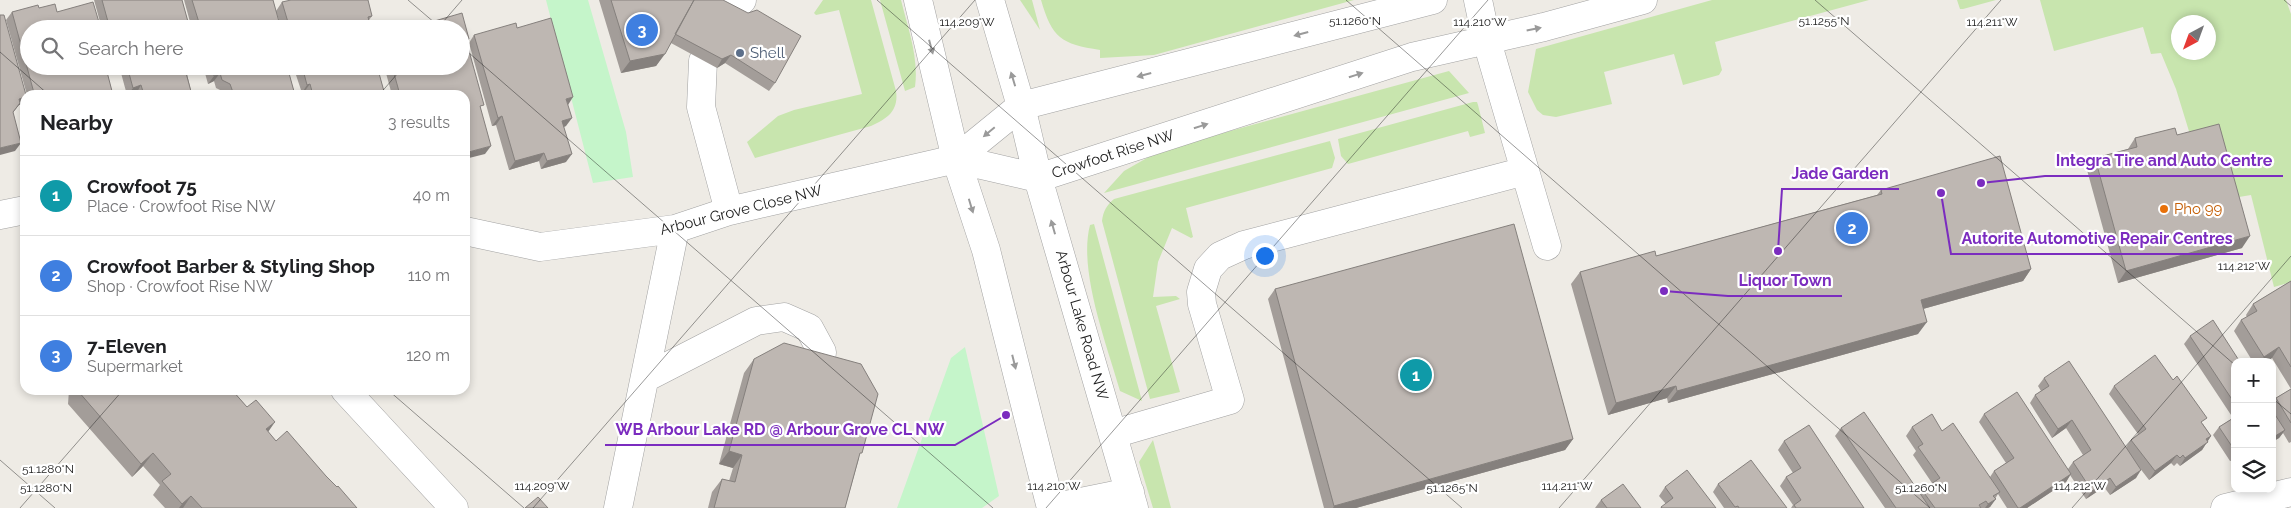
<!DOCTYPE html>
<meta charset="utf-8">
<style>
body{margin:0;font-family:Raleway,sans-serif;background:#f6f6f6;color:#202124}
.controls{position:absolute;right:15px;bottom:15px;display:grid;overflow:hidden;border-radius:10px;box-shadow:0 2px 8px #0003}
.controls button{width:45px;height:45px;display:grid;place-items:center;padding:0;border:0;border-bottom:1px solid #e0e0e0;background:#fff;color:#202124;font:25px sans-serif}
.compass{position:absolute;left:2171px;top:15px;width:45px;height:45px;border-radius:50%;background:#fff;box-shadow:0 2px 8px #0003;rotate:221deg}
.you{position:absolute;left:1264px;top:255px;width:18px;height:18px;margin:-12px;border:4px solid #fff;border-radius:50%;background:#1a73e8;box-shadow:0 0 0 8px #1a73e833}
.badge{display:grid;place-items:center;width:32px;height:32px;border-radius:50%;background:#bd130f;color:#fff;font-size:16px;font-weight:700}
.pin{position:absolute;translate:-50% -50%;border:2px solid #fff;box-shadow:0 1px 5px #0006}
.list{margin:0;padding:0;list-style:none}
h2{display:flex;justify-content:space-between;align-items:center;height:65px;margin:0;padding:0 20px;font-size:21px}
h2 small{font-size:16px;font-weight:400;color:#757577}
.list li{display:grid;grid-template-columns:32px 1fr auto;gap:15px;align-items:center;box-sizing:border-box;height:80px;padding:0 20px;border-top:1px solid #e0e0e0}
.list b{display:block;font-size:19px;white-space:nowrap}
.list p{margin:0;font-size:16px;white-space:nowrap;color:#757577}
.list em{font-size:16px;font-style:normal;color:#757577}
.icon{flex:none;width:28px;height:28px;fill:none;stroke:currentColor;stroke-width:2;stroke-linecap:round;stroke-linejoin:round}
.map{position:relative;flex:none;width:2291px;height:508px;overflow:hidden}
.search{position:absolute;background:#fff;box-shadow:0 2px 8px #0003;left:20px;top:20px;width:450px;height:55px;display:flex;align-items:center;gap:12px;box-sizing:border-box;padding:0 18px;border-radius:28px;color:#757577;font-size:19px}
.panel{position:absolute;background:#fff;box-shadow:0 2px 8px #0003;left:20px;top:90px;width:450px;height:305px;border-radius:15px}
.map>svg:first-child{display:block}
</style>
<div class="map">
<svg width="2291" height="508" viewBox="0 0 2291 508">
<rect width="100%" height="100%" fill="#eeebe5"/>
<!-- grass -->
<path fill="#c8e5ae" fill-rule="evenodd" d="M823,0H871L896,91C899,111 887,119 871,126L755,158L747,142L778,116L794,110L862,94L839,10L816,15L814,13Z
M880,0H901C908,29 919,57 915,87L905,91Z
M1020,0H1032L1040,30Z
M1041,0H1354L1154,55L1100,58V50C1061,44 1052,38 1041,0Z
M1712,0H1869L1715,42L1722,70L1719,75L1683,85L1674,54L1604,72L1612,104L1556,117L1543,115L1537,110L1528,92L1536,49Z
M1957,0H1996L1963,9H1960Z
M2040,0H2286L2291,14V282L2274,287L2251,195L2233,198L2192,141L2176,89L2161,53L2151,54L2143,27L2054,51ZM2178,22H2208V52H2178Z
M1449,71L1469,93L1104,193L1124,171L1161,150Z
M1473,102H1477L1478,105L1485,133L1470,137L1468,131L1348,164L1341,156L1338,139Z
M1330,141L1335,158L1332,168L1186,208L1193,237L1191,238L1172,228L1158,262L1153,297L1176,296L1180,299L1156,306L1180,392L1150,399L1102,221C1103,211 1107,205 1114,199Z
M1094,224L1142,401L1120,391C1107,345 1078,271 1090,225Z
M1153,440L1171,508H1153L1139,462Z"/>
<!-- park -->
<path fill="#c5f5ca" d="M546,0H588L626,132L633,177L593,183Z
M965,347L999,496L982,508H897L951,358Z"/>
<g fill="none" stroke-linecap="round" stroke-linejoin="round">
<defs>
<path id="minor" d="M918,0L956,159L986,250L1051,508
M990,0L1021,106L1038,178L1134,508
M728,14L742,0
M703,61L701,107L729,211
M956,159L1021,106L1433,0
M1525,171L1547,246
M0,215L25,210
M465,231L540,247L675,229L729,211L956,159L1038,178L1412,57L1544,27L1643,0
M645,378L756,321L784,317L809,328L822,352L820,369
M345,390L454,508
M1113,434L1230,400L1202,304L1201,292L1208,269L1220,256L1244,245L1525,171L1486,38L1478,0
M618,508L675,229
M1051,508L1130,492
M2225,508L2291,492"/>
</defs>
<!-- minor casing -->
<use href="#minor" stroke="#a2a2a2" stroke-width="29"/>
<!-- minor -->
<use href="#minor" stroke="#fff" stroke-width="28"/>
</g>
<!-- wall -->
<path fill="#a39d99" d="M94,0H182L190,29H102Z
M184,0H273L281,29H192Z
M599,0H723L775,83L769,91L725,63L717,68L671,43L656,66L621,73Z
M282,2L372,16L369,20L371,29H282L276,11Z
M39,8L57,12L112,67L107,73L113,95H27L6,20L12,12Z
M517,28L568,105L566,126L564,127L566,162L541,169L539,161L509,170L496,125L492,126L469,43L474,35Z
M467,42L481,110L485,154L465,95H392L384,66H461Z
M112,66H192L187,74L192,95H136V94L131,95H127L121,73L115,75Z
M203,66H287L295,95H225L224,92L216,88L214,81L208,84Z
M293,66H380L378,70L385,95H305L304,92L302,93Z
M2177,135L2242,248L2118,283L2087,170L2095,158L2128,149L2135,138Z
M1881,190L2031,269L2023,281L1923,309L1918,334L1668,403L1667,398L1608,415L1571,284L1580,272L1656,256L1877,195Z
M2291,281V442L2289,443L2283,433L2279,438L2272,442V403L2276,398L2291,389L2272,358L2265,362H2253L2234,331L2241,320L2247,317L2246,315L2253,304Z
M1275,289L1573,439L1565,450L1356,508H1324L1268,299Z
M2190,336L2235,362V458L2230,461L2213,435L2219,427L2233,418L2184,344Z
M754,359L859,458L845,508H708L712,492L722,479L729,481L733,468L719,464L744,373Z
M2044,378L2126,447L2131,440L2138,434L2109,394L2114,386L2203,424L2211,436L2202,450L2180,466L2177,463L2174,466L2171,463L2149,480L2139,467L2136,478L2110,495L2104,487L2086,499L2070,475L2066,482L2027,508H2007L1998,494L1990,507L1988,508H1885L1835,436L1841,428L1920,493L1922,490L1932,483L1913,455L1916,451L1906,436L1912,427L1942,431L1990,477L1994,471L2006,463L1979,422L1984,414L2068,469L2073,462L2083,455L2066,428L2052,438L2030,403L2035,395L2041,391L2038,386Z
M69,390H232L276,441L326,476L357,508H165L153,495L160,485L143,466L132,477L68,404Z
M1784,441L1864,508H1791L1793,505L1780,486L1786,477L1793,473L1778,450Z
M1718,484L1787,508H1724L1713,492Z
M1665,487L1716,508H1660L1666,504L1659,496Z
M1601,500L1641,508H1595Z"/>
<!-- shaded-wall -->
<path fill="#85807d" d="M665,54L656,66L621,73L630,61Z
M731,55L725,63L717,68L722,59Z
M126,66L121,73L115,75L121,67Z
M112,67L106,75V68Z
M220,73L214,81L208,84L214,76Z
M310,84L304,92L302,93L307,85Z
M141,85L136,94L128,95L133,88Z
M43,90L39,95H33L34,93Z
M25,97V99L21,105H19L7,120L19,99Z
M573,97L568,105L566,99Z
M502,116L496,125L492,126L498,118Z
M572,118L566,126L557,129L562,121Z
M21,143L15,151L0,155V148Z
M491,146L485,154L465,159V153Z
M544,153L539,161L509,170L515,161Z
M572,154L566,162L541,169L547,161Z
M2250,236L2242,248L2118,283L2126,271Z
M2031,269L2023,281L1912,312L1921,300Z
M1927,322L1918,334L1668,403L1677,391Z
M2279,347L2272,358L2265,362H2260L2264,357Z
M1676,386L1667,398L1608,415L1616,403Z
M2072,420L2066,428L2052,438L2058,429Z
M275,422L266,435V429Z
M2285,430L2279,438L2272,442V438Z
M2211,436L2202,450L2180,466L2185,458L2206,439Z
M1573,439L1565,450L1356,508H1333L1334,506Z
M729,451L742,455L733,468L719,464Z
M153,453L143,466L132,477L141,464Z
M2177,455L2171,463L2149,480L2155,471Z
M2235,455V458L2230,461Z
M2141,470L2136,478L2110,495L2116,487Z
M2071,474L2066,482L2027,508H2020Z
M2110,478L2104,487L2086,499L2092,491Z
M191,496L183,508H179L182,504Z
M1996,499L1990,507L1988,508H1985L1988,504Z"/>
<!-- building -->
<path fill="#beb7b2" stroke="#85807d" d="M102,0H182L190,29H110Z
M192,0H273L281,29H201Z
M291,0H368L372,16L368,17L371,29H290L282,2Z
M611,0H694L665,54L630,61Z
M694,0H723L748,13L757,10L801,36L775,83L731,55L722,59L675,34Z
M93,2L101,29H29V66H111L112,67L106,68L113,95H44L43,90L34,93L12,12L38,5L39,8L55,4L57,12Z
M462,13L469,39L466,40L484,105L480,106L491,146L465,153V95H400L392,66H461V29H407Z
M0,15H4L26,95H25V97L19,99L20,103L13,112L21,143L0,148Z
M551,18L573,97L566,99L572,118L562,121L572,154L547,161L544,153L515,161L502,116L498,118L474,35L516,23L517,28Z
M405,26V29H394Z
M127,66H192L186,73L192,95H144L141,85L133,88Z
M211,66H287L295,95H234L230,84L222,80L220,73L214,76Z
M302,66H377L385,95H313L310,84L307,85Z
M2219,124L2250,236L2126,271L2095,158L2137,147L2135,138L2175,128L2177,135Z
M2000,156L2031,269L1921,300L1927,322L1677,391L1676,386L1616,403L1580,272L1655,251L1656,256L1882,194L1881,190Z
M1514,224L1573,439L1334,506L1275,289Z
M2291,281V367L2279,347L2264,357L2241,320L2257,311L2253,304Z
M2213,320L2240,362H2235V404L2190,336Z
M784,343L861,364L878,394L862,453H860L845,508H714L722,479L735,482L742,455L729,451L754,359Z
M2155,355L2173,380L2177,376L2207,418L2201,422L2211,436L2206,439L2208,442L2185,458L2183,455L2180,458L2177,455L2155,471L2131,440L2146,429L2114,386Z
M2069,361L2141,470L2116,487L2110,478L2092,491L2073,462L2091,450L2072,420L2058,429L2035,395L2049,386L2044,378Z
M2291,389V423L2276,398Z
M78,390H232L247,407L256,400L275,422L266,429L276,441L287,431L326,476L337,487L338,486L357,508H202L191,496L182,504L162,481L171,474L153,453L141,464L78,391Z
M2017,392L2071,474L2020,508H2018L1994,471L2014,458L1984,414Z
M2272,410L2285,430L2272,438Z
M1864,412L1930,508H1896L1841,428Z
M1932,414L1942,431L1953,423L2000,492L1993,496L1996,499L1988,504L1986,501L1979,505L1981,508H1935L1922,490L1940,478L1918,447L1923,444L1912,427Z
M2235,417V451L2219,427Z
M1809,425L1864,508H1796L1794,505L1801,500L1786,477L1801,468L1784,441Z
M1751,460L1787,508H1739L1738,506L1735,507L1718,484Z
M1687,470L1716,508H1662L1661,507L1673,498L1665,487Z
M1623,484L1641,508H1607L1601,500Z
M538,497L548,508H525Z"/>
<!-- one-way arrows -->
<defs><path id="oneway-solid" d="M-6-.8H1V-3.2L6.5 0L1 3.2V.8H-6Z" transform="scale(1.25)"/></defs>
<g fill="#9a9a9a">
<use href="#oneway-solid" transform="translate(1534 29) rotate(-11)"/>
<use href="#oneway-solid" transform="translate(1301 34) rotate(165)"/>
<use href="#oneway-solid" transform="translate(931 47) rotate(75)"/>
<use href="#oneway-solid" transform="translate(1144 75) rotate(165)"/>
<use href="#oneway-solid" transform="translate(1356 75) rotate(-18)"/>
<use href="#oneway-solid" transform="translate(1013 79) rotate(-107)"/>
<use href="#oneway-solid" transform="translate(1201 126) rotate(-18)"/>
<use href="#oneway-solid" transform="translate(989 132) rotate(140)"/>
<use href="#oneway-solid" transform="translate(971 206) rotate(73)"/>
<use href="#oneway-solid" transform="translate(1053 227) rotate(-106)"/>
<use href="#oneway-solid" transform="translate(1014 362) rotate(76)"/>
</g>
<!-- ticks -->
<path fill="none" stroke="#1e1e1e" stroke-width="1" stroke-opacity="0.45" d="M408,0L442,29M877,0L1462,508M1346,0L1930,508M1815,0L2235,365M2284,0L2291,6M437,29L462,0M461,46L993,508M0,52L49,95M379,95L404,66M388,390L524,508M2272,398L2291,414M0,460L55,508M20,508L123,390M533,508L975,0M1046,508L1488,0M1559,508L2001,0M2072,508L2291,256"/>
<!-- markers -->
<circle fill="#5c6f8a" stroke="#fff" stroke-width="2" cx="740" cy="53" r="5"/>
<circle fill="#e8710a" stroke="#fff" stroke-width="2" cx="2164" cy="209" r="5"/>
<g text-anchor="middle" stroke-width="4.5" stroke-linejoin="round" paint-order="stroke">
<!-- service labels -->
<g font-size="15" fill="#4e5e75" stroke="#fff" text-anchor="start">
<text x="750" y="58">Shell</text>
</g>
<!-- street labels -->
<g font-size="15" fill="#1e1e1e" stroke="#fff">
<text transform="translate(1113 154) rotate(-18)" y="5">Crowfoot Rise NW</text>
<text transform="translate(741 210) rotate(-14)" y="5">Arbour Grove Close NW</text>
<text transform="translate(1082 325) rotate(74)" y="5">Arbour Lake Road NW</text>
</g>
<!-- food labels -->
<g font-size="15" fill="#c56008" stroke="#fff" text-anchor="start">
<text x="2174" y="214">Pho 99</text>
</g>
</g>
<g font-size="12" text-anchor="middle" fill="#1e1e1e" stroke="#fff" stroke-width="4.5" stroke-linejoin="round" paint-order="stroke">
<text x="1355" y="25">51.1260°N</text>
<text x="1824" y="25">51.1255°N</text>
<text x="967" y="26">114.209°W</text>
<text x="1480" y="26">114.210°W</text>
<text x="1992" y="26">114.211°W</text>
<text x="2244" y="270">114.212°W</text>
<text x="48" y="473">51.1280°N</text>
<text x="542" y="490">114.209°W</text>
<text x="1054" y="490">114.210°W</text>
<text x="1567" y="490">114.211°W</text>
<text x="2080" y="490">114.212°W</text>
<text x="46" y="492">51.1280°N</text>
<text x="1452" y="492">51.1265°N</text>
<text x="1921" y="492">51.1260°N</text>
</g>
<!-- callouts -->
<path fill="none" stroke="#7b2cbf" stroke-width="2" d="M1981 183L2045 176H2283M1778 251L1782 189H1899M1941 193L1951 254H2243M1664 291L1728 296H1842M1006 415L955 445H605"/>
<g fill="#7b2cbf" stroke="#fff" stroke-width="2">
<circle cx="1981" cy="183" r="5"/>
<circle cx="1778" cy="251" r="5"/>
<circle cx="1941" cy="193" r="5"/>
<circle cx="1664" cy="291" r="5"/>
<circle cx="1006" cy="415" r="5"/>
</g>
<g font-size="16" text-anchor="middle" font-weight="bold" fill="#7b2cbf" stroke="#fff" stroke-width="4.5" stroke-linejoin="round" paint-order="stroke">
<text x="2164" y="166">Integra Tire and Auto Centre</text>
<text x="1840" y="179">Jade Garden</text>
<text x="2097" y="244">Autorite Automotive Repair Centres</text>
<text x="1785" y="286">Liquor Town</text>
<text x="780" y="435">WB Arbour Lake RD @ Arbour Grove CL NW</text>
</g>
</svg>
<div class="controls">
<button>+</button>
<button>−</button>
<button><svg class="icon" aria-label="layers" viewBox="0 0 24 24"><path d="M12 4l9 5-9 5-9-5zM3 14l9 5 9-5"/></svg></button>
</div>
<svg class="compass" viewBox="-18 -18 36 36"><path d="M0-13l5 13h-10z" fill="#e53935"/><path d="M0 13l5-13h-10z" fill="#757577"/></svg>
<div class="you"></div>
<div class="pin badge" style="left:1416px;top:375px;background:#0f9aa8">1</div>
<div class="pin badge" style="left:1852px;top:228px;background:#3f7fe0">2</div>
<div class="pin badge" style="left:642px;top:30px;background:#3f7fe0">3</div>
<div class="search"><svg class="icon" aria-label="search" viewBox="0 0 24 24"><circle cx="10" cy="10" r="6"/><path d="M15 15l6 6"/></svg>Search here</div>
<section class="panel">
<h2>Nearby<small>3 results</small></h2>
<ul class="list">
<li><span class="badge" style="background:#0f9aa8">1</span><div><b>Crowfoot 75</b><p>Place · Crowfoot Rise NW</p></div><em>40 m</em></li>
<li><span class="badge" style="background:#3f7fe0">2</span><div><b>Crowfoot Barber &amp; Styling Shop</b><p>Shop · Crowfoot Rise NW</p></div><em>110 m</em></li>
<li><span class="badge" style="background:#3f7fe0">3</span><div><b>7-Eleven</b><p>Supermarket</p></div><em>120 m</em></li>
</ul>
</section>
</div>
